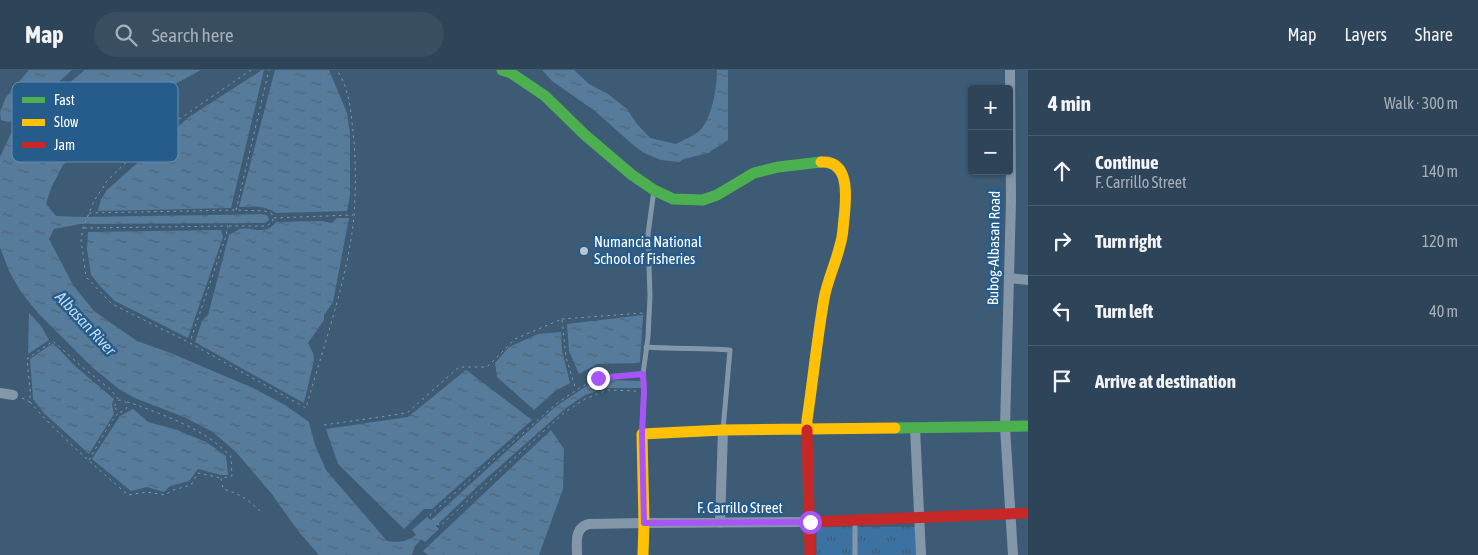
<!DOCTYPE html>
<meta charset="utf-8">
<style>
body{margin:0;font-family:"Asap Condensed",sans-serif;background:#3a4e61;color:#f1f3f6}
.controls{position:absolute;right:15px;top:15px;display:grid;overflow:hidden;border-radius:5px;box-shadow:0 1px 4px #0004}
.controls button{width:45px;height:45px;display:grid;place-items:center;padding:0;border:0;border-bottom:1px solid #495c6e;background:#2e4458;color:#f1f3f6;font:25px sans-serif}
.stop{position:absolute;width:15px;height:15px;margin:-11px;border:4px solid #a855f7;border-radius:50%;background:#fff}
.stop.end{background:#a855f7;border-color:#fff;box-shadow:0 1px 5px #0008}
.list{margin:0;padding:0;list-style:none}
h2{display:flex;justify-content:space-between;align-items:center;height:65px;margin:0;padding:0 20px;font-size:21px}
h2 small{font-size:16px;font-weight:400;color:#a7b0ba}
.list li{display:grid;grid-template-columns:32px 1fr auto;gap:15px;align-items:center;box-sizing:border-box;height:70px;padding:0 20px;border-top:1px solid #495c6e}
.list b{display:block;font-size:19px;white-space:nowrap}
.list p{margin:0;font-size:16px;white-space:nowrap;color:#a7b0ba}
.list em{font-size:16px;font-style:normal;color:#a7b0ba}
.icon{flex:none;width:28px;height:28px;fill:none;stroke:currentColor;stroke-width:2;stroke-linecap:round;stroke-linejoin:round}
.map{position:relative;flex:none;width:1028px;height:485px;overflow:hidden}
header{display:flex;align-items:center;gap:30px;box-sizing:border-box;height:70px;padding:0 25px;background:#2e4458;border-bottom:1px solid #495c6e}
header strong{font-size:24px}
nav{display:flex;gap:28px;margin-inline-start:auto;font-size:18px}
.search{width:350px;height:45px;background:#3a4e61;display:flex;align-items:center;gap:12px;box-sizing:border-box;padding:0 18px;border-radius:28px;color:#a7b0ba;font-size:19px}
main{display:flex}
aside{flex:1;background:#2e4458}
.map>svg:first-child{display:block}
</style>
<header>
<strong>Map</strong>
<div class="search"><svg class="icon" aria-label="search" viewBox="0 0 24 24"><circle cx="10" cy="10" r="6"/><path d="M15 15l6 6"/></svg>Search here</div>
<nav><a>Map</a><a>Layers</a><a>Share</a></nav>
</header>
<main>
<div class="map">
<svg width="1028" height="485" viewBox="0 0 1028 485">
<defs>
<pattern id="park-tufts" width="24" height="20" patternUnits="userSpaceOnUse" patternTransform="scale(1.25)"><rect width="24" height="20" fill="#3b72a1"/><path d="M3 7l-1-3M5 7V3M7 7l1-3M15 17l-1-3M17 17v-4M19 17l1-3" fill="none" stroke="#455b6e"/></pattern>
<pattern id="water-ripples" width="26" height="14" patternUnits="userSpaceOnUse" patternTransform="scale(1.25)"><rect width="26" height="14" fill="#577b9a"/><path d="M2 4q2-2 4 0t4 0M15 11q2-2 4 0t4 0" fill="none" stroke="#526473"/></pattern>
</defs>
<rect width="100%" height="100%" fill="#3d5b75"/>
<!-- park -->
<path fill="url(#park-tufts)" d="M817,457H915L916,485H816Z"/>
<!-- water -->
<path fill="url(#water-ripples)" d="M29,0H72L18,49L8,52L1,50L0,42L6,27Z
M85,0H201L149,28L89,66L63,95L51,118L46,134L56,146L83,147L264,144L268,146L269,150L265,153L80,154L54,159L49,169L73,215L94,241L137,271L168,282L253,318L285,335L309,352L315,375L326,400L387,471C401,473 405,472 416,465L412,460L427,447L431,450L555,337L585,317L598,312L607,310L644,311L642,318H605L585,325L566,338L480,414L436,456L439,459L425,472L421,469L415,476L412,485H319L299,462L271,423L236,382L213,362L184,347L135,328L119,319L92,297L38,243L21,222L9,201L0,177V87L13,59Z
M262,0H264L231,138L98,141L101,129L107,120L189,47Z
M275,0H329L347,43L350,63V125L347,141L276,143C265,135 252,137 239,137Z
M542,0H574L589,14L608,24L627,39L637,54L650,68L676,74C683,70 691,67 697,63C712,52 717,17 717,0H728V70L708,83L684,89L679,92L661,90L644,83L632,74L595,41L552,11Z
M337,148H349L333,232L324,245V250L308,273L313,283L314,290L304,333L195,272L202,251L208,245L229,165C233,163 237,160 240,159C255,157 265,166 276,152L322,151L332,153Z
M221,160L223,167L188,268L115,231L101,217L91,205L87,179L88,162Z
M29,243L41,256L49,270L28,284Z
M643,245L640,293L597,294L579,304L569,281L567,254Z
M561,262L562,281L570,313L555,321L534,340L497,307L495,293L509,277L538,264Z
M53,273L76,297L114,329L112,334L114,344L89,384L44,343L33,329L30,289Z
M466,300L532,350L432,439H424L404,459L338,394L326,359L408,347Z
M133,339L148,352L177,360L206,372L226,386L228,405H221L198,399L189,411L170,416L164,422L147,417L131,421L92,389L120,346Z
M551,360L564,379L563,419L539,485H428L423,481Z"/>
<g fill="none" stroke-linecap="round" stroke-linejoin="round">
<!-- path -->
<path stroke="#8497a9" stroke-width="1" stroke-dasharray="2.5 4" stroke-linecap="butt" d="M251,0L150,69L107,111L94,131L83,158L81,170L86,207L112,234L190,273L306,338C323,277 348,209 354,146C356,118 356,89 353,62C351,41 349,18 337,0
M236,140L269,0
M89,143L236,140L265,141L272,144L273,151L267,156H228
M274,148L353,145
M84,158L228,156L226,166L190,272
M562,249L643,243
M636,321L607,320L585,329L565,342L440,456L430,445L556,334L581,317L598,309L636,305
M22,328L30,332V319L27,289L53,271L82,297L111,320L119,330
M115 336a6 6 0 1 1 12 0a6 6 0 1 1-12 0Z
M30,332C59,366 94,395 128,425L147,422L165,425L173,420L191,415L198,403L221,408
M127,332C136,334 144,338 153,341C181,352 210,364 231,387L232,406L221,408L223,419C241,424 250,431 263,444
M324,355L407,343L459,297H487L515,269L562,249L566,287L576,320
M89,390L111,352L119,342"/>
<!-- lane -->
<path stroke="#8497a9" stroke-width="5" d="M646,277C674,279 702,278 730,280L723,360
M642,363L644,321L643,304L648,267L650,226L648,164L654,120
M855,451V485"/>
<!-- street -->
<path stroke="#8497a9" stroke-width="10" d="M1010,0L1011,131L1005,357L1013,485
M1009,208L1028,210
M0,323L13,325
M915,358L921,485
M720,453L723,360
M577,485C577,473 574,457 589,454L644,453L810,452"/>
<!-- fast -->
<path stroke="#4caf50" stroke-width="11" d="M502,0L511,3L545,26L585,65L632,105L654,120L673,129L703,130L717,125L754,103L778,97L821,92
M895,358L1028,356"/>
<!-- slow -->
<path stroke="#ffc107" stroke-width="11" d="M807,360V350C813,310 817,269 824,229C827,211 836,193 840,175C843,167 843,157 844,149C846,129 851,90 821,92
M643,485L644,453L642,364L723,360L895,358"/>
<!-- jam -->
<path stroke="#c62828" stroke-width="11" d="M807,360L810,485
M810,452L1028,443"/>
</g>
<g fill="none" stroke-linecap="round" stroke-linejoin="round">
<!-- route -->
<path stroke="#a855f7" stroke-width="6" d="M598,308L643,304L644,321L642,364L644,453L810,452"/>
</g>
<!-- markers -->
<circle fill="#bbc6cf" stroke="#265c8c" stroke-width="2" cx="584" cy="181" r="5"/>
<g text-anchor="middle" stroke-width="5" stroke-linejoin="round" paint-order="stroke">
<!-- poi labels -->
<g font-size="15" fill="#fff" stroke="#265c8c" text-anchor="start">
<text x="594" y="177">Numancia National<tspan x="594" dy="17">School of Fisheries</tspan></text>
</g>
<!-- street labels -->
<g font-size="15" fill="#fff" stroke="#265c8c">
<text transform="translate(994 178) rotate(-89)" y="5">Bubog-Albasan Road</text>
<text x="740" y="443">F. Carrillo Street</text>
</g>
<!-- water labels -->
<g font-size="16" font-style="italic" fill="#c1dbf1" stroke="#265c8c">
<text transform="translate(86 253) rotate(47)" y="6">Albasan River</text>
</g>
</g>
<!-- legend -->
<rect x="12" y="12" width="166" height="80" rx="8" fill="#265c8c" stroke="#678dae" stroke-width="1"/>
<rect x="22" y="27" width="23" height="6" fill="#4caf50"/>
<rect x="22" y="49" width="23" height="7" fill="#ffc107"/>
<rect x="22" y="72" width="23" height="6" fill="#c62828"/>
<g font-size="14" fill="#fff">
<text x="54" y="35">Fast</text>
<text x="54" y="57">Slow</text>
<text x="54" y="80">Jam</text>
</g>
</svg>
<div class="controls">
<button>+</button>
<button>−</button>
</div>
<div class="stop" style="left:810px;top:452px"></div>
<div class="stop end" style="left:598px;top:308px"></div>
</div>
<aside>
<h2>4 min<small>Walk · 300 m</small></h2>
<ul class="list">
<li><svg class="icon" aria-label="ahead" viewBox="0 0 24 24"><path d="M12 20V5M6 11l6-6 6 6"/></svg><div><b>Continue</b><p>F. Carrillo Street</p></div><em>140 m</em></li>
<li><svg class="icon" aria-label="right" viewBox="0 0 24 24"><path d="M7 20v-9h11M14 6l5 5-5 5"/></svg><div><b>Turn right</b></div><em>120 m</em></li>
<li><svg class="icon" aria-label="left" viewBox="0 0 24 24"><path d="M17 20v-9H6M10 6l-5 5 5 5"/></svg><div><b>Turn left</b></div><em>40 m</em></li>
<li><svg class="icon" aria-label="arrive" viewBox="0 0 24 24"><path d="M6 21V4h12l-3 4 3 4H6"/></svg><div><b>Arrive at destination</b></div></li>
</ul>
</aside>
</main>
